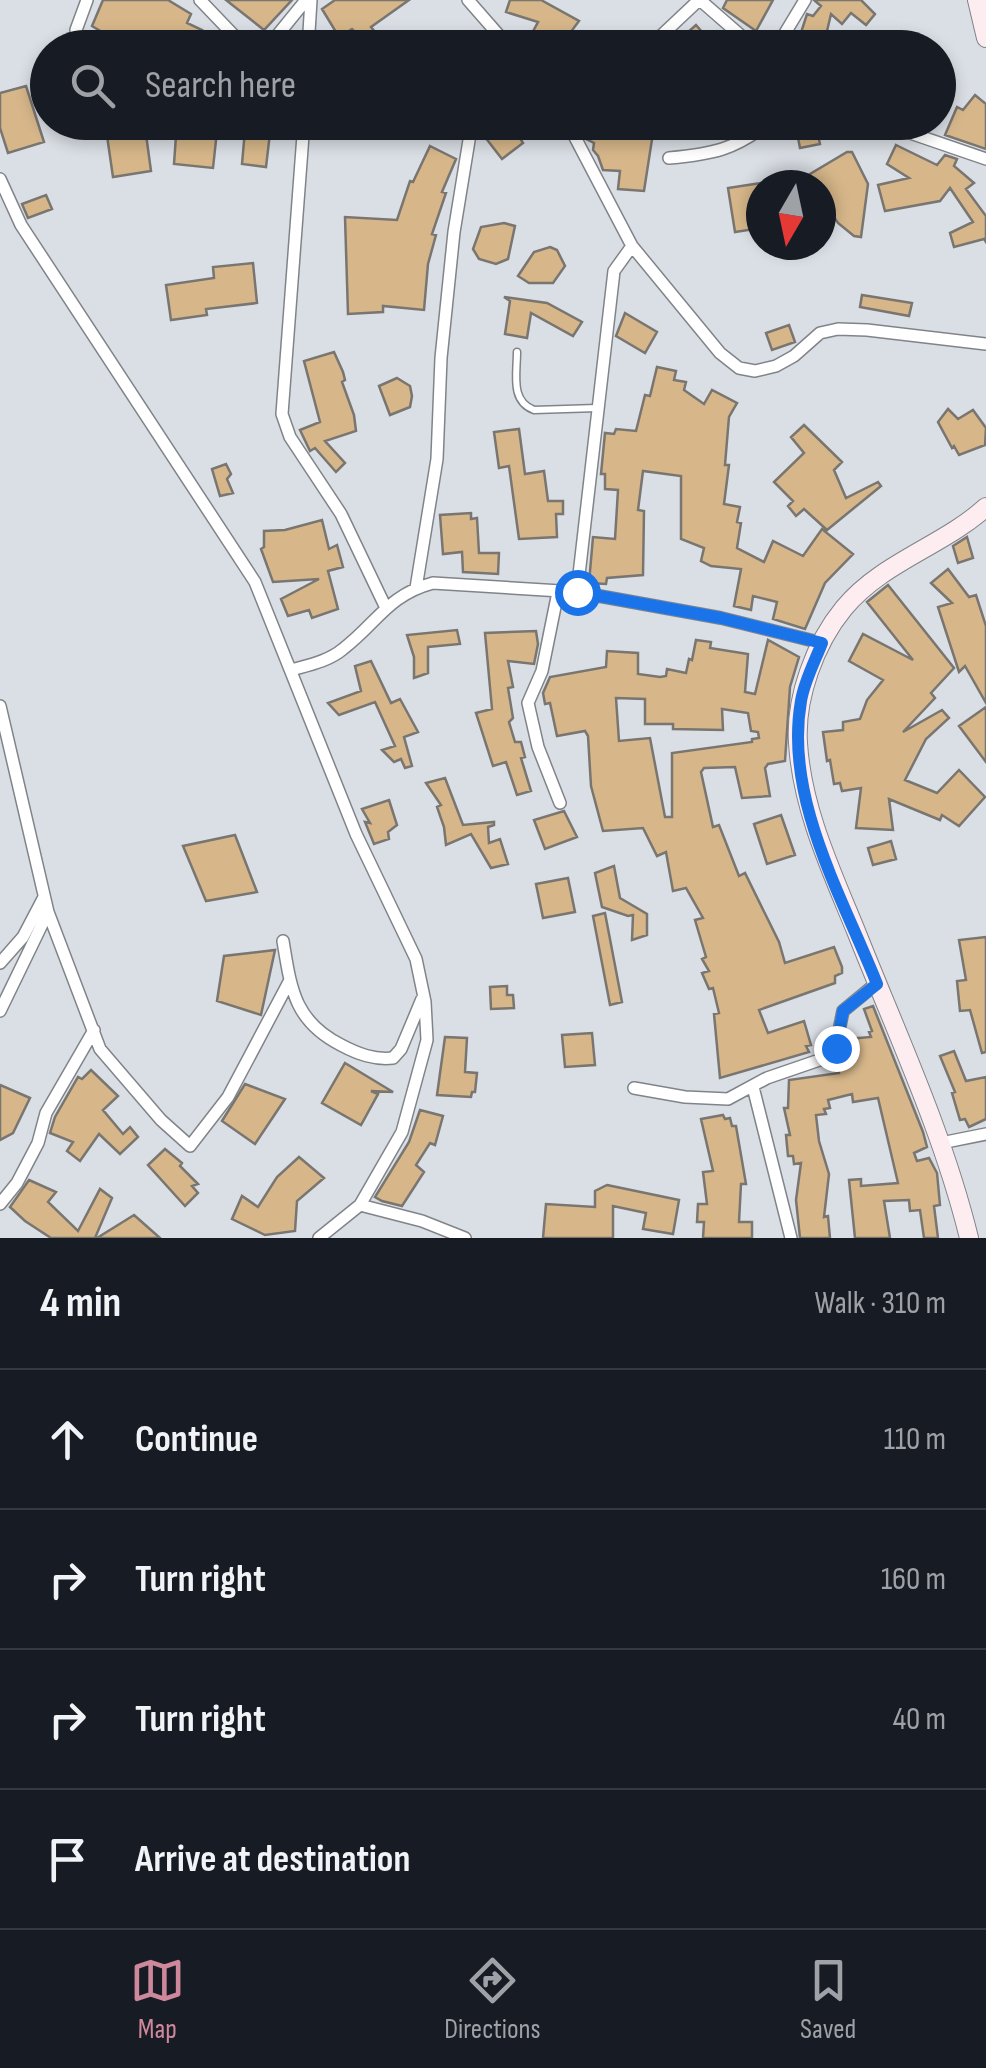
<!DOCTYPE html>
<meta charset="utf-8">
<style>
body{margin:0;font-family:"Sofia Sans Condensed",sans-serif;background:#242831;color:#f1f3f6}
.compass{position:absolute;left:746px;top:170px;width:90px;height:90px;border-radius:50%;background:#171b24;box-shadow:0 5px 15px #0003;rotate:189deg}
.stop{position:absolute;width:30px;height:30px;margin:-22px;border:8px solid #1a73e8;border-radius:50%;background:#fff}
.stop.end{background:#1a73e8;border-color:#fff;box-shadow:0 2px 10px #0008}
.list{margin:0;padding:0;list-style:none}
h2{display:flex;justify-content:space-between;align-items:center;height:130px;margin:0;padding:0 40px;font-size:42px}
h2 small{font-size:32px;font-weight:400;color:#9ea1a6}
.list li{display:grid;grid-template-columns:65px 1fr auto;gap:30px;align-items:center;box-sizing:border-box;height:140px;padding:0 40px;border-top:2px solid #363941}
.list b{display:block;font-size:38px;white-space:nowrap}
.list em{font-size:32px;font-style:normal;color:#9ea1a6}
.icon{flex:none;width:55px;height:55px;fill:none;stroke:currentColor;stroke-width:2;stroke-linecap:round;stroke-linejoin:round}
.map{position:relative;flex:none;width:986px;height:1238px;overflow:hidden}
.search{position:absolute;background:#171b24;box-shadow:0 5px 15px #0003;left:30px;right:30px;top:30px;height:110px;display:flex;align-items:center;gap:25px;box-sizing:border-box;padding:0 35px;border-radius:55px;color:#9ea1a6;font-size:38px}
.sheet{height:690px;background:#171b24}
nav{display:flex;justify-content:space-around;align-items:center;box-sizing:border-box;height:140px;border-top:2px solid #363941;background:#171b24;font-size:28px;color:#9ea1a6}
nav a{display:grid;justify-items:center;gap:5px}
nav .on{color:#ce889c}
.map>svg:first-child{display:block}
</style>
<div class="map">
<svg width="986" height="1238" viewBox="0 0 986 1238">
<rect width="100%" height="100%" fill="#dadfe5"/>
<!-- building -->
<path fill="#d7b78a" stroke="#797570" stroke-width="2.5" fill-rule="evenodd" d="M103,0H168L191,14L187,23L202,30L195,40L183,32L176,48L151,33L144,43L122,32L117,41L92,26Z
M226,0H292L264,30Z
M335,0H409L371,27L375,32L363,40L352,29L339,37L322,9Z
M510,0H541L579,21L570,33L586,48H524L538,22L506,12Z
M727,0H773L756,31L723,8Z
M814,0H861L875,14L866,25L851,13L842,24L831,14L823,48H796L807,14L813,16L821,6Z
M696,25L716,48H670Z
M26,86L44,142L8,153L0,128V93Z
M975,95L986,104V149L945,135L957,107L963,110Z
M105,122H130L129,129L145,127L151,171L113,177Z
M177,122H218L213,168L174,164Z
M490,122H510L523,143L502,159L485,137L488,135L483,127Z
M593,122H617L653,133L644,191L618,189L620,171L603,170L598,156L593,150L594,143L586,139Z
M795,122H815L820,144L800,148Z
M245,130L270,133L266,167L242,164Z
M896,145L937,165L945,155L957,159L954,166L974,183L966,189L986,216V242L984,239L954,247L950,233L973,222L950,188L940,201L885,211L878,185L909,178L887,164Z
M430,146L456,159L442,192L446,193L432,234L436,235L428,264L424,310L383,306V312L348,314L345,217L397,220L410,181L413,182Z
M847,152H852L868,184L861,237L854,236L838,223L821,198V185H809L805,177Z
M761,183V228L735,232L728,188Z
M46,195L52,209L28,218L22,204Z
M504,223L515,226L508,259L496,264L479,259L473,249L481,227Z
M550,247L557,250L565,266L553,283H529L518,276L534,252Z
M253,263L257,303L206,309L207,315L171,320L166,285L214,278L213,267Z
M862,295L912,303L909,316L860,307Z
M504,297L547,303L582,322L573,336L531,313L527,338L505,334L510,301Z
M625,313L657,332L645,353L616,336Z
M789,325L795,342L772,350L766,333Z
M334,352L343,372L345,380L342,382L354,415L356,431L325,441L345,463L336,472L315,448L310,451L300,430L320,422L304,361Z
M657,367L676,371L674,380L686,382L684,390L704,404L712,390L737,403L729,417L725,465H729L724,504L740,507L737,522L741,523L737,548L764,562L773,541L803,556L822,529L853,554L825,583L805,629L773,619L777,602L753,596L751,610L734,606L741,569L711,566L701,561L704,548L681,539V476L643,471L638,510L644,511L643,575L607,578L606,584L589,583L593,537L615,539L618,490L605,489V474H601L605,433L614,434L616,429L636,431L645,395L650,396Z
M397,378L410,386L412,396L410,407L390,415L379,386Z
M948,409L958,419L973,410L986,428L985,445L959,455L954,446L952,448L938,422Z
M804,425L842,462L834,470L846,498L878,482L881,486L827,530L804,509L796,516L788,506L793,501L774,482L804,453L791,437Z
M519,429L525,474L544,471L548,501H563V514H556L557,537L519,539L509,466L499,468L494,432Z
M226,464L231,474L227,479L233,493L220,496L212,469Z
M471,513V519L477,518L479,553H499L498,574L463,572L462,552L443,554L440,515Z
M322,520L329,549L337,545L343,567L328,571L338,609L312,618L309,610L288,616L281,599L319,579L273,582L261,549L264,547V531L285,530Z
M967,537L973,558L958,563L953,546Z
M948,569L969,597L976,595L986,626V703L965,666L959,672L938,607L952,603L931,583Z
M888,585L954,668L931,693L935,698L903,732L942,710L949,718L926,739L905,780L937,793L959,770L985,797L959,826L942,815L940,820L889,799L893,830L856,828L861,788L842,791L840,783L834,784L830,760L827,761L823,732L843,730V722L860,719L867,700L883,680L849,661L863,634L913,660L867,602Z
M457,630L460,644L428,647V673L414,678V657L407,635Z
M536,631L538,644L534,664L508,661L513,687L508,688L513,718L509,722L515,742H521L525,757L521,758L531,791L517,795L506,762L493,766L476,713L492,709L485,633Z
M696,640L711,642L710,648L748,654L745,692L755,694L768,640L799,657L790,687L785,761L768,764L765,768L770,796L742,798L735,767L704,768L701,772L713,827L719,825L739,876L745,873L779,942L785,963L834,947L842,967V973L835,976V983L759,1010L768,1033L804,1021L811,1045L806,1046L809,1052L720,1078L714,1014L719,1013L713,988L709,989L702,973L709,971L702,959L706,957L695,920L703,918L686,888L673,891L666,852L657,856L643,828L603,831L591,786L588,736L585,731L557,736L550,703L545,704L543,693L550,677L606,667L607,651L638,653V674L660,677L666,676L667,669L686,673L689,659L692,660ZM616,698L645,699V724H673V729L723,730L722,709L748,713L751,731L758,732L759,738L752,739V742L672,753V817H665L650,738L619,741Z
M371,661L391,703L400,699L418,732L404,737L412,766L405,768L401,759L394,762L382,750L395,746L375,702L339,715L328,703L361,691L355,666Z
M986,707V762L959,726Z
M445,778L463,825L494,822V825L488,827L489,843L500,839L508,864L491,868L471,834L446,845L444,827L437,807L441,805L426,783Z
M389,800L397,825L388,832L389,839L374,844L365,822L370,823L362,809Z
M564,811L577,837L545,849L534,820Z
M781,815L795,855L767,864L754,824Z
M235,835L257,892L206,901L183,846Z
M891,841L896,859L873,865L868,848Z
M614,866L620,898L647,914V935L632,940L633,915L628,916L602,907L595,873Z
M568,878L575,912L543,918L536,884Z
M605,913L622,1002L610,1005L593,916Z
M986,937V1052L982,1053L970,1010L960,1011L957,981L966,980L959,940Z
M275,950L261,1015L217,1001L224,956Z
M507,986V995H513L514,1008L491,1009L490,987Z
M873,1006L923,1132L927,1147L914,1153L917,1161L929,1158L937,1173L940,1205L934,1206L938,1238H924L920,1210L910,1211L909,1200L884,1201L890,1238H855L849,1180L861,1179V1186L898,1183L878,1098L853,1102L852,1094L828,1100L830,1108L824,1109L826,1114L816,1115L819,1141L829,1174L824,1217L828,1216L830,1238H800L796,1200L801,1163L794,1164L793,1156H788L786,1135H790L784,1108H788L789,1080L839,1073L838,1063L847,1039L871,1037L869,1032L872,1031L864,1009Z
M592,1033L595,1065L565,1067L562,1035Z
M445,1037L467,1038L465,1072L477,1073L475,1092H472L471,1097L437,1095Z
M954,1051L966,1081L986,1077V1119L969,1127L965,1119L960,1120L952,1093L955,1092L940,1056Z
M345,1063L393,1092L371,1091L378,1094L361,1125L322,1103Z
M91,1070L118,1096L103,1110L123,1134L130,1127L138,1137L120,1154L99,1134L80,1161L67,1151L73,1142L50,1133L55,1117L78,1077L82,1079Z
M245,1084L285,1099L255,1144L222,1121Z
M0,1085L30,1098L13,1133L0,1140Z
M420,1110L443,1116L435,1145L430,1143L416,1165L424,1172L402,1206L382,1201L375,1197L409,1142Z
M723,1115L725,1119L730,1118L732,1126H736L746,1184H741L739,1222H752V1238H703L704,1222H697L698,1204H707L703,1172L713,1171L701,1119Z
M165,1149L182,1163L180,1166L198,1184L192,1186L198,1193L185,1206L148,1165Z
M299,1157L324,1178L297,1201L295,1231L265,1235L232,1219L242,1196L258,1207L277,1177Z
M29,1180L56,1192L48,1202L78,1231L100,1189L112,1198L95,1238H51L25,1221L10,1207Z
M607,1185L679,1200L673,1234L643,1229L646,1213L613,1206V1238H543L546,1204L595,1207V1191Z
M134,1215L160,1238H97L126,1220Z"/>
<g fill="none" stroke-linecap="round" stroke-linejoin="round">
<defs>
<path id="lane" d="M517,352C517,374 510,401 534,410L597,408"/>
<path id="street" d="M200,0L246,48
M468,0L510,48
M700,0L755,48
M76,30L87,0
M267,48L306,0
M308,48L311,0
M648,48L699,0
M776,48L805,0
M258,122L304,127
M304,122L282,414L290,437L341,514L385,606
M567,122L632,246L720,353L739,368L755,371L776,366L794,356L820,333L838,329L867,330L986,344
M878,122L986,159
M669,158C713,154 734,150 770,122
M0,179L21,225L255,582L356,834L416,959L425,1002L427,1040L402,1132L360,1205L319,1238
M416,588L437,459L441,358L454,232L472,122
M558,592L542,671L528,703L538,747L560,803
M577,592L614,271L632,246
M291,670C309,665 329,661 343,649C377,623 388,595 433,583L577,592L721,618L822,643
M0,706L48,912L100,1049L161,1120L190,1146L228,1097L290,980
M283,941C291,989 294,1021 341,1045C358,1054 374,1060 393,1058L401,1049L422,999
M0,963L23,937L44,897
M0,1011L48,912
M753,1087L791,1238
M634,1088L685,1097L728,1099L767,1078L834,1055L843,1011L877,983
M941,1143L986,1134
M0,1204L17,1183L38,1143L46,1113L94,1030
M360,1205L422,1221L465,1238"/>
<path id="secondary" d="M977,0L986,38
M969,1238C943,1132 896,1032 856,931C831,870 802,809 798,743C795,698 815,643 844,608C882,562 943,546 986,507"/>
</defs>
<!-- lane casing -->
<use href="#lane" stroke="#808489" stroke-width="9"/>
<!-- street casing -->
<use href="#street" stroke="#808489" stroke-width="14"/>
<!-- secondary casing -->
<use href="#secondary" stroke="#808489" stroke-width="20"/>
<!-- lane -->
<use href="#lane" stroke="#fff" stroke-width="6"/>
<!-- street -->
<use href="#street" stroke="#fff" stroke-width="11"/>
<!-- secondary -->
<use href="#secondary" stroke="#feedf0" stroke-width="18"/>
</g>
<g fill="none" stroke-linecap="round" stroke-linejoin="round">
<!-- route -->
<path stroke="#1a73e8" stroke-width="12" d="M577,592L721,618L822,643C815,661 804,682 801,701C784,798 842,896 877,984L843,1011L836,1048"/>
</g>
</svg>
<svg class="compass" viewBox="-18 -18 36 36"><path d="M0-13l5 13h-10z" fill="#e53935"/><path d="M0 13l5-13h-10z" fill="#9ea1a6"/></svg>
<div class="stop" style="left:577px;top:592px"></div>
<div class="stop end" style="left:836px;top:1048px"></div>
<div class="search"><svg class="icon" aria-label="search" viewBox="0 0 24 24"><circle cx="10" cy="10" r="6"/><path d="M15 15l6 6"/></svg>Search here</div>
</div>
<section class="sheet">
<h2>4 min<small>Walk · 310 m</small></h2>
<ul class="list">
<li><svg class="icon" aria-label="ahead" viewBox="0 0 24 24"><path d="M12 20V5M6 11l6-6 6 6"/></svg><div><b>Continue</b></div><em>110 m</em></li>
<li><svg class="icon" aria-label="right" viewBox="0 0 24 24"><path d="M7 20v-9h11M14 6l5 5-5 5"/></svg><div><b>Turn right</b></div><em>160 m</em></li>
<li><svg class="icon" aria-label="right" viewBox="0 0 24 24"><path d="M7 20v-9h11M14 6l5 5-5 5"/></svg><div><b>Turn right</b></div><em>40 m</em></li>
<li><svg class="icon" aria-label="arrive" viewBox="0 0 24 24"><path d="M6 21V4h12l-3 4 3 4H6"/></svg><div><b>Arrive at destination</b></div></li>
</ul>
</section>
<nav>
<a class="on"><svg class="icon" aria-label="map" viewBox="0 0 24 24"><path d="M3 6l6-2 6 2 6-2v14l-6 2-6-2-6 2zM9 4v14M15 6v14"/></svg>Map</a>
<a><svg class="icon" aria-label="directions" viewBox="0 0 24 24"><path d="M12 3l9 9-9 9-9-9zM9 14v-3h6M13 9l2 2-2 2"/></svg>Directions</a>
<a><svg class="icon" aria-label="saved" viewBox="0 0 24 24"><path d="M7 4h10v16l-5-4-5 4z"/></svg>Saved</a>
</nav>
